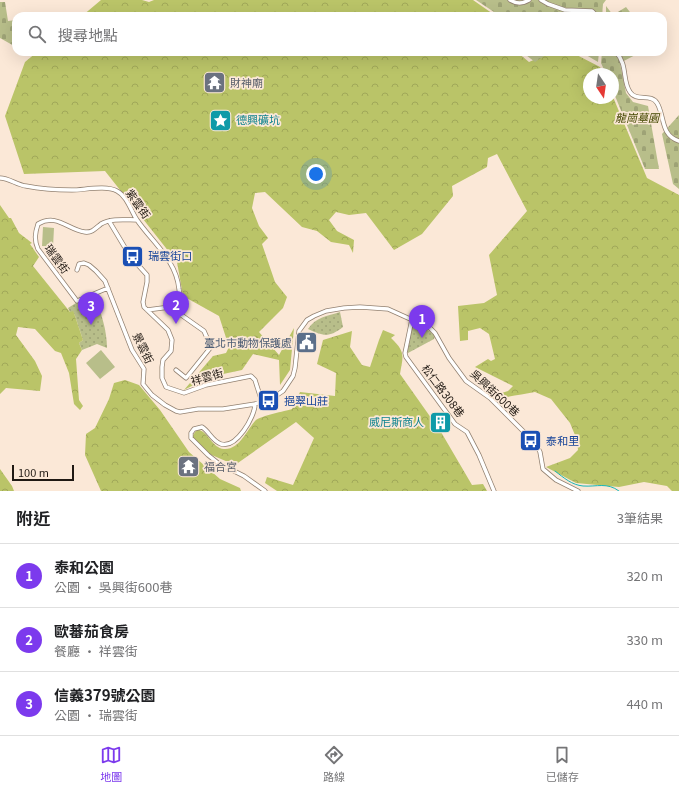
<!DOCTYPE html>
<html lang="zh-TW">
<meta charset="utf-8">
<style>
body{margin:0;font-family:Georgia,"Noto Sans TC",serif;background:#f6f6f6;color:#202124}
.compass{position:absolute;left:583px;top:68px;width:36px;height:36px;border-radius:50%;background:#fff;box-shadow:0 4px 16px #0002;rotate:167deg}
.scale{position:absolute;left:12px;bottom:10px;width:62px;box-sizing:border-box;padding-left:4px;border:2px solid #201913;border-top:0;font-size:11px;line-height:14px;white-space:nowrap;color:#201913;-webkit-text-stroke:3px #fbe8d7;paint-order:stroke}
.you{position:absolute;left:316px;top:174px;width:14px;height:14px;margin:-10px;border:3px solid #fff;border-radius:50%;background:#1a73e8;box-shadow:0 0 0 6px #1a73e833}
.badge{display:grid;place-items:center;width:26px;height:26px;border-radius:50%;background:#7c3aed;color:#fff;font-size:13px;font-weight:700}
.pin{position:absolute;translate:-50% -33px;filter:drop-shadow(0 1px 2px #0008)}
.pin::after{content:'';position:absolute;top:21px;width:14px;height:12px;background:inherit;clip-path:polygon(0 0,100% 0,50% 100%)}
.list{margin:0;padding:0;list-style:none}
h2{display:flex;justify-content:space-between;align-items:center;height:52px;margin:0;padding:0 16px;font-size:17px}
h2 small{font-size:13px;font-weight:400;color:#757577}
.list li{display:grid;grid-template-columns:26px 1fr auto;gap:12px;align-items:center;box-sizing:border-box;height:64px;padding:0 16px;border-top:1px solid #e0e0e0}
.list b{display:block;font-size:15px;white-space:nowrap}
.list p{margin:0;font-size:13px;white-space:nowrap;color:#757577}
.list em{font-size:13px;font-style:normal;color:#757577}
.icon{flex:none;width:22px;height:22px;fill:none;stroke:currentColor;stroke-width:2;stroke-linecap:round;stroke-linejoin:round}
.map{position:relative;flex:none;width:679px;height:491px;overflow:hidden}
.search{position:absolute;background:#fff;box-shadow:0 4px 16px #0002;left:12px;right:12px;top:12px;height:44px;display:flex;align-items:center;gap:10px;box-sizing:border-box;padding:0 14px;border-radius:12px;color:#757577;font-size:15px}
.sheet{height:244px;background:#fff}
nav{display:flex;justify-content:space-around;align-items:center;box-sizing:border-box;height:56px;border-top:1px solid #e0e0e0;background:#fff;font-size:11px;color:#757577}
nav a{display:grid;justify-items:center;gap:2px}
nav .on{color:#7c3aed}
.map>svg:first-child{display:block}
</style>
<div class="map">
<svg width="679" height="491" viewBox="0 0 679 491">
<defs>
<pattern id="grass-dots" width="8" height="8" patternUnits="userSpaceOnUse"><rect width="8" height="8" fill="#b8be8a"/><path d="M2 2h.1M6 6h.1" fill="none" stroke="#9ea376" stroke-width="1.8" stroke-linecap="round"/></pattern>
<pattern id="forest-crowns" width="20" height="18" patternUnits="userSpaceOnUse"><rect width="20" height="18" fill="#bac468"/><path d="M2 6a3 3 0 1 1 6 0M12 15a3 3 0 1 1 6 0" fill="none" stroke="#a0a859"/></pattern>
<pattern id="cemetery-stones" width="16" height="16" patternUnits="userSpaceOnUse"><rect width="16" height="16" fill="#b8be8a"/><path d="M2 7V4a2 2 0 0 1 4 0v3zM10 15v-3a2 2 0 0 1 4 0v3z" fill="#9ea376"/></pattern>
</defs>
<rect width="100%" height="100%" fill="#fbe8d7"/>
<!-- grass -->
<path fill="url(#grass-dots)" d="M95,296C101,313 107,330 107,348L97,344L82,350L79,343L83,340L74,313L70,312L68,308L76,303Z
M340,312L343,327C329,338 323,336 308,329C316,317 327,316 340,312Z
M413,322L431,332L435,336L434,339L408,353L407,351Z"/>
<!-- forest -->
<path fill="url(#forest-crowns)" d="M101,0H142L149,2L154,0H473L496,16H82Z
M37,52H517L529,62L552,52H571L600,67L604,74H589V98H613V97L647,178L679,195V491H672L667,486L644,482L619,487L576,483L546,467L570,458L578,450L577,440L570,423L551,399L535,392C521,395 508,396 494,400L492,396L508,391L513,386L475,367L488,359L491,361L495,359L489,334L480,328L468,331V340L460,341L458,306L484,303L497,295L489,255L527,211L497,154L488,158L487,167L452,186L453,196L422,234L394,250L366,213L349,215L336,212L329,220L337,231L354,240L353,253L349,245L331,242L317,231L302,227L265,192L255,193L252,208L259,226L268,238L262,244L275,282L287,297L283,308L259,332L279,355L294,328L290,370L280,385L279,360L253,354L242,370L209,377L184,390L213,356L226,353L229,347L219,316L183,296L177,262L105,171L24,174L5,116L25,62Z
M0,205L9,218H11L19,233L32,243L30,244L39,257L33,266L70,312L73,311L74,313L83,340L79,343L82,350L76,359L79,400L83,406L80,410L74,404L69,373L61,353L55,351L35,329L18,327L16,335L35,361L42,376L40,391L6,388L0,394Z
M383,330L395,335L391,338C406,352 403,356 400,374L441,432L472,485L483,484L487,491H277L265,483L267,477L293,485L314,438L296,422L235,465L207,453L192,437L197,429C209,432 212,448 224,449C240,450 247,429 256,420C261,416 285,411 292,409L300,392L335,396L336,373L317,364L323,340L352,331L350,347L362,365L370,367L379,340Z
M125,380L139,385L160,410L189,452L220,479L240,488L241,491H101L85,455L86,434L95,428L109,399L114,383Z
M0,469L12,486L14,491H0Z"/>
<!-- cemetery -->
<path fill="url(#cemetery-stones)" d="M476,0H606L603,4L602,16H500Z
M0,2H5L8,21L16,20V47L0,38Z
M606,6L613,15L626,7L633,16H606Z
M522,52H550L535,62Z
M581,52H599L598,62Z
M602,52H641L620,63L626,93L633,102L648,106L659,169H645L613,91V74H606L601,63Z
M679,115V189L673,184L662,134Z"/>
<!-- pitch -->
<path fill="#b8be8a" d="M43,227L54,228L53,247L42,246Z
M101,350L115,367L100,379L86,363Z"/>
<g fill="none" stroke-linecap="round" stroke-linejoin="round">
<!-- stream -->
<path stroke="#16b6b9" stroke-width="1" d="M555,471C564,478 572,485 583,486C597,487 607,482 619,491"/>
<defs>
<path id="minor" d="M510,0C517,4 522,4 529,0
M541,0L548,4L565,10L592,11L597,16
M616,52C628,65 622,81 630,92C636,102 651,93 657,103C665,116 660,135 679,141
M0,178C9,178 17,185 26,186C41,189 56,190 72,190C84,190 106,185 117,191C127,196 131,211 137,220C153,243 176,260 179,289C180,295 180,299 177,304L170,307L147,310
M109,221L130,256L147,275V282L143,302L144,307L168,330L172,340L171,351L163,360L162,367V378L166,387L184,393L206,385L251,376L255,380L262,402
M77,270L79,264L84,263L89,265L96,271L105,281L132,350L144,369L143,384L147,389L152,395L165,405L176,411L180,412L198,409H223L255,404L274,397L283,391L293,376L295,368L299,331L307,320L314,316L326,311L344,308L360,307L388,309L430,328L435,333L449,358L466,381L490,398L536,444L540,452L543,469L556,480L578,491
M108,288L77,301L38,249C34,240 35,233 38,224C57,213 68,230 85,232C92,233 96,228 101,224C111,218 126,220 137,220
M170,307L204,331L211,347L186,378L176,370
M412,319L405,353L406,357L455,424L467,432L479,455L494,491
M255,404C255,417 236,449 221,444C212,441 209,431 202,427L194,429L191,433V438L208,455L218,463L244,476L265,491"/>
</defs>
<!-- minor casing -->
<use href="#minor" stroke="#928171" stroke-width="5"/>
<!-- minor -->
<use href="#minor" stroke="#fff" stroke-width="3.5"/>
</g>
<!-- icons -->
<defs>
<symbol id="temple-square" viewBox="-11 -11 22 22"><rect x="-9" y="-9" width="18" height="18" rx="4" fill="#6b7280" stroke="#fbe8d7"/><path d="M0-6L5-2H3V0L6.5 2.5H4V6H1.5V3h-3V6H-4V2.5H-6.5L-3 0V-2H-5Z" fill="#fff"/></symbol>
<symbol id="sight-square" viewBox="-11 -11 22 22"><rect x="-9" y="-9" width="18" height="18" rx="4" fill="#0f9aa8" stroke="#fbe8d7"/><path d="M0-6L1.8-2.2L6-1.7L2.9 1.2L3.7 5.4L0 3.3L-3.7 5.4L-2.9 1.2L-6-1.7L-1.8-2.2Z" fill="#fff"/></symbol>
<symbol id="bus-square" viewBox="-11 -11 22 22"><rect x="-9" y="-9" width="18" height="18" rx="4" fill="#1a4fb4" stroke="#fbe8d7"/><path d="M-5-6H5V4H4V6H2V4H-2V6H-4V4H-5ZM-3.5-4V0h7V-4ZM-3.5 1.2v1.5H-2V1.2ZM2 1.2v1.5H3.5V1.2Z" fill="#fff"/></symbol>
<symbol id="civic-square" viewBox="-11 -11 22 22"><rect x="-9" y="-9" width="18" height="18" rx="4" fill="#5c6f8a" stroke="#fbe8d7"/><path d="M-.6-6.5H3V-4.5H.6V-3L4-1V1h2V6H-6V1h2V-1L-.6-3ZM-1.2 2.5V6h2.4V2.5Z" fill="#fff"/></symbol>
<symbol id="building-square" viewBox="-11 -11 22 22"><rect x="-9" y="-9" width="18" height="18" rx="4" fill="#0f9aa8" stroke="#fbe8d7"/><path d="M-4-6H4V6H1V3H-1V6H-4ZM-2.5-4.3h1.7v1.8h-1.7ZM.8-4.3h1.7v1.8H.8ZM-2.5-1h1.7V.8h-1.7ZM.8-1h1.7V.8H.8Z" fill="#fff"/></symbol>
</defs>
<g fill-rule="evenodd">
<use href="#temple-square" x="202" y="70" width="25" height="25"/>
<use href="#sight-square" x="208" y="108" width="25" height="25"/>
<use href="#bus-square" x="120" y="244" width="25" height="25"/>
<use href="#civic-square" x="294" y="330" width="25" height="25"/>
<use href="#bus-square" x="256" y="388" width="25" height="25"/>
<use href="#building-square" x="428" y="410" width="25" height="25"/>
<use href="#bus-square" x="518" y="428" width="25" height="25"/>
<use href="#temple-square" x="176" y="454" width="25" height="25"/>
</g>
<g text-anchor="middle" stroke-width="3.5" stroke-linejoin="round" paint-order="stroke">
<!-- worship labels -->
<g font-size="11" fill="#5b616d" stroke="#fbe8d7" text-anchor="start">
<text x="230" y="87">財神廟</text>
<text x="204" y="471">福合宮</text>
</g>
<!-- park labels -->
<g font-size="11" font-style="italic" fill="#444800" stroke="#fbe8d7">
<text x="637" y="122">龍崗墓園</text>
</g>
<!-- culture labels -->
<g font-size="11" fill="#0d838f" stroke="#fbe8d7" text-anchor="start">
<text x="236" y="124">德興礦坑</text>
<text x="424" y="426" text-anchor="end">威尼斯商人</text>
</g>
<!-- street labels -->
<g font-size="11" fill="#201913" stroke="#fbe8d7">
<text transform="translate(138 204) rotate(55)" y="4">紫雲街</text>
<text transform="translate(57 259) rotate(54)" y="4">瑞雲街</text>
<text transform="translate(143 348) rotate(64)" y="4">景雲街</text>
<text transform="translate(207 377) rotate(-16)" y="4">祥雲街</text>
<text transform="translate(443 391) rotate(53)" y="4">松仁路308巷</text>
<text transform="translate(495 393) rotate(43)" y="4">吳興街600巷</text>
</g>
<!-- transit labels -->
<g font-size="11" fill="#164399" stroke="#fbe8d7" text-anchor="start">
<text x="148" y="260">瑞雲街口</text>
<text x="284" y="405">挹翠山莊</text>
<text x="546" y="445">泰和里</text>
</g>
<!-- service labels -->
<g font-size="11" fill="#4e5e75" stroke="#fbe8d7" text-anchor="end">
<text x="292" y="347">臺北市動物保護處</text>
</g>
</g>
</svg>
<svg class="compass" viewBox="-18 -18 36 36"><path d="M0-13l5 13h-10z" fill="#e53935"/><path d="M0 13l5-13h-10z" fill="#757577"/></svg>
<div class="scale">100 m</div>
<div class="you"></div>
<div class="pin badge" style="left:422px;top:338px">1</div>
<div class="pin badge" style="left:176px;top:324px">2</div>
<div class="pin badge" style="left:91px;top:325px">3</div>
<div class="search"><svg class="icon" aria-label="search" viewBox="0 0 24 24"><circle cx="10" cy="10" r="6"/><path d="M15 15l6 6"/></svg>搜尋地點</div>
</div>
<section class="sheet">
<h2>附近<small>3筆結果</small></h2>
<ul class="list">
<li><span class="badge">1</span><div><b>泰和公園</b><p>公園 · 吳興街600巷</p></div><em>320 m</em></li>
<li><span class="badge">2</span><div><b>歐蕃茄食房</b><p>餐廳 · 祥雲街</p></div><em>330 m</em></li>
<li><span class="badge">3</span><div><b>信義379號公園</b><p>公園 · 瑞雲街</p></div><em>440 m</em></li>
</ul>
</section>
<nav>
<a class="on"><svg class="icon" aria-label="map" viewBox="0 0 24 24"><path d="M3 6l6-2 6 2 6-2v14l-6 2-6-2-6 2zM9 4v14M15 6v14"/></svg>地圖</a>
<a><svg class="icon" aria-label="directions" viewBox="0 0 24 24"><path d="M12 3l9 9-9 9-9-9zM9 14v-3h6M13 9l2 2-2 2"/></svg>路線</a>
<a><svg class="icon" aria-label="saved" viewBox="0 0 24 24"><path d="M7 4h10v16l-5-4-5 4z"/></svg>已儲存</a>
</nav>
